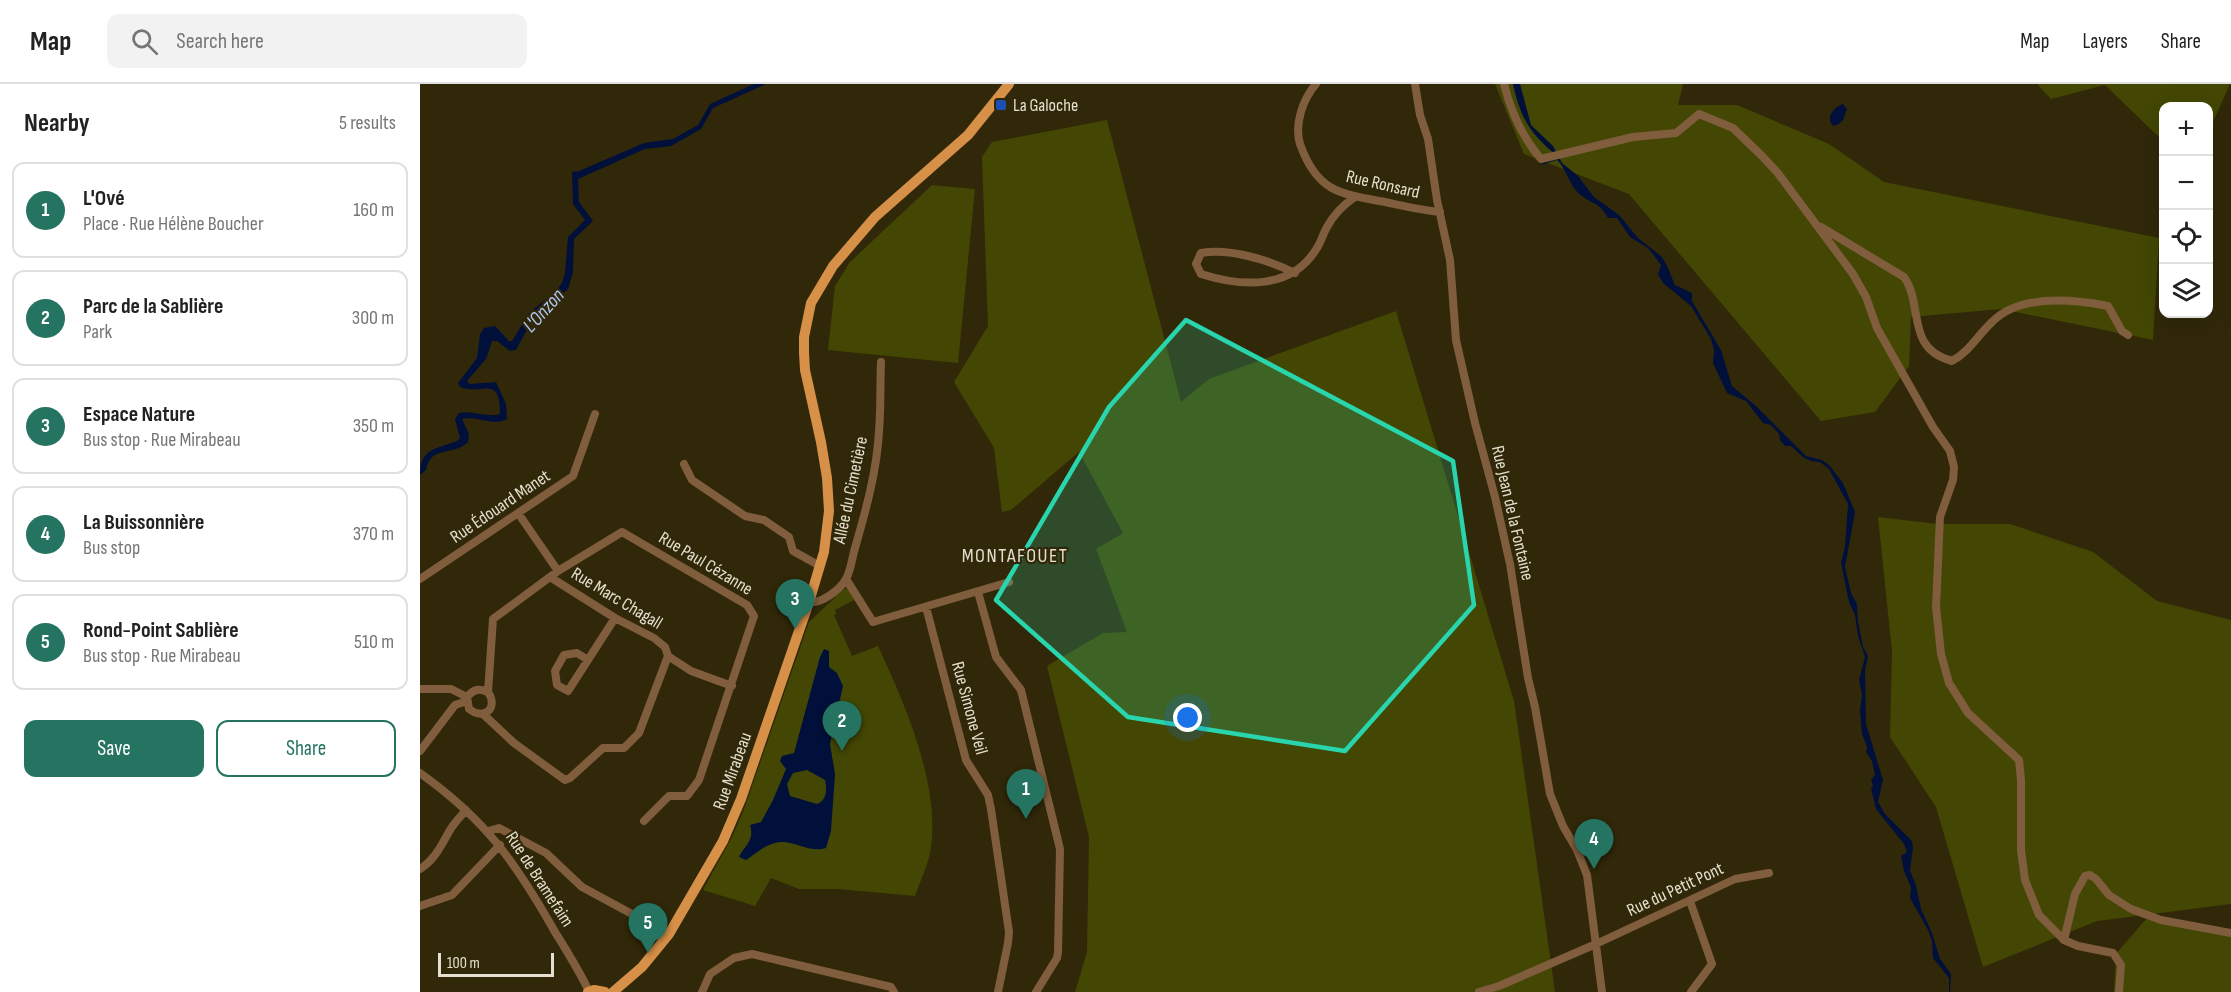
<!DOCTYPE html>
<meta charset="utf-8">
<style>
body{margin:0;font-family:"Sofia Sans Condensed",sans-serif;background:#f2f2f2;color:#222}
.controls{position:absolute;right:18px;top:18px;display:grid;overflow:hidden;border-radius:12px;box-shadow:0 6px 24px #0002}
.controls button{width:54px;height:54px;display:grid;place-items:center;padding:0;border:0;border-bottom:2px solid #e0e0e0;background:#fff;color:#222;font:30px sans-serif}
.scale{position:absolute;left:18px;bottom:15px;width:116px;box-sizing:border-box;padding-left:6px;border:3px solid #e4dfce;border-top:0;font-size:16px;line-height:21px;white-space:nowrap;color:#e4dfce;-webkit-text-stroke:4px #312809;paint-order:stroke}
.you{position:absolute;left:768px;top:634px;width:21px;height:21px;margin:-15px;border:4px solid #fff;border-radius:50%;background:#1a73e8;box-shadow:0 0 0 9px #1a73e833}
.badge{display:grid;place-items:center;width:39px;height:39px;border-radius:50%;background:#257361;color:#fff;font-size:20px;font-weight:700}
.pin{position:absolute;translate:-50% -50px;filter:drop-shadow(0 2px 3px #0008)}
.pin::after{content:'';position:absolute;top:32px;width:21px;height:18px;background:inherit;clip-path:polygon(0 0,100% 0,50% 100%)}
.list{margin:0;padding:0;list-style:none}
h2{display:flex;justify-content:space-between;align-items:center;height:78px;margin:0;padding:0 24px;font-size:26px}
h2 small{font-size:20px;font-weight:400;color:#767676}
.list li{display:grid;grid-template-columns:39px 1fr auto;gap:18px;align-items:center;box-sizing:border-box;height:96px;margin:0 12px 12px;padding:0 12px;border:2px solid #e0e0e0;border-radius:12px}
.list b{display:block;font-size:22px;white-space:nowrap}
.list p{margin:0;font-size:20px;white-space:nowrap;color:#767676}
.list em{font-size:20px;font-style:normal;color:#767676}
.actions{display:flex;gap:12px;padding:18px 24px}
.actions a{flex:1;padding:14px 0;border:2px solid #257361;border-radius:12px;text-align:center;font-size:21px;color:#257361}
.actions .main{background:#257361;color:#fff}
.icon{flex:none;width:33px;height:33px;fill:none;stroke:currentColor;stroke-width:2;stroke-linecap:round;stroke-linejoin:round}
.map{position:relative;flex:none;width:1811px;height:908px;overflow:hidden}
header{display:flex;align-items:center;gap:36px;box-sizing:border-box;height:84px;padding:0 30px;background:#fff;border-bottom:2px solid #e0e0e0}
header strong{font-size:28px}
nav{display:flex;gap:33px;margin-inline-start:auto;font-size:21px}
.search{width:420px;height:54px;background:#f2f2f2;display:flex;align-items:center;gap:15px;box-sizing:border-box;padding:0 21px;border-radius:12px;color:#767676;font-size:22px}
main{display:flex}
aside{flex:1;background:#fff}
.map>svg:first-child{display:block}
</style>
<header>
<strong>Map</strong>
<div class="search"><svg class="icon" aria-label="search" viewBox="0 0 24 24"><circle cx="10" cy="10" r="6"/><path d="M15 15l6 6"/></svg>Search here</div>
<nav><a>Map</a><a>Layers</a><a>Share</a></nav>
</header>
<main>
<aside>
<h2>Nearby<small>5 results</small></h2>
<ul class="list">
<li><span class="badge">1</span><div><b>L'Ové</b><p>Place · Rue Hélène Boucher</p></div><em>160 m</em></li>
<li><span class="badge">2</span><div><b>Parc de la Sablière</b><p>Park</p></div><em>300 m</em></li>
<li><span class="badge">3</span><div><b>Espace Nature</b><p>Bus stop · Rue Mirabeau</p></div><em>350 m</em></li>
<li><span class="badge">4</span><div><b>La Buissonnière</b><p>Bus stop</p></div><em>370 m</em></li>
<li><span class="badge">5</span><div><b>Rond-Point Sablière</b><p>Bus stop · Rue Mirabeau</p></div><em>510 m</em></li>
</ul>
<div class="actions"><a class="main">Save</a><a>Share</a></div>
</aside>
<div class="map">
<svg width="1811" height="908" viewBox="0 0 1811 908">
<rect width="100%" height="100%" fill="#312809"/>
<!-- green -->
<path fill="#434703" d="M1075,0H1263L1258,21H1317L1409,60L1464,98L1739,154L1733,256L1581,225L1491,233L1489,282L1455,328L1401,337L1209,110L1104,70Z
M1617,0H1810L1793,38L1789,39L1788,22H1744L1742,56L1685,1L1631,15Z
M687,36L761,318L789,295L976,227L1094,617L1135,908H655L667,868L669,753L627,582L683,549L707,548L676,465L703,449L659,368L591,426L582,428L574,364L534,298L568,242L562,73L572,58Z
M512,101L555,105L538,279L408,266L415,202L430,178Z
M1458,433L1517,440H1590L1673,468L1737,517L1811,536V820L1677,837L1563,883L1516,723L1470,653L1472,567Z
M428,504L436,515L415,526L416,530L414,531L432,572L458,562C485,620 522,704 510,769C507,783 500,798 495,812L418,805H379L351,794L335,822L283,806L312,753L323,728L389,538L424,505Z
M1726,835L1811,845V908H1694L1696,870Z"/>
<!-- water -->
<path fill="#01103a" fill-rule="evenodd" d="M334,0H346L293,24L281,45L251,62L225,65L158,95L159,118L173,137L154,155L153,189L148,205L113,235L96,266L90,267L77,257H72L66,275L47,297L49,300L76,298L86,320L87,335C73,343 58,331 42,335L49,350L48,358C33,373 11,360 6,386L0,391C0,364 16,365 37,357L40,354L35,335L39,329C53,326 67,334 80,330C80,289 62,312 40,303L38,299L57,274L60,250L64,244L75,242L89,257H92L109,229L136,207L142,199L145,189L148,153L165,136L153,120L152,88L159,87L224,59L253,55L278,41L290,20Z
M1093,0H1100L1111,41L1133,62L1142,79L1158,92L1174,113L1199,131L1218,154L1242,173L1247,182L1255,201L1272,209V217L1301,266L1312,302L1337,323L1386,372L1402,376L1409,381L1423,399L1435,428L1425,483L1431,509L1437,520L1438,537L1443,563L1448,572L1445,586L1446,640L1463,696L1458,718L1465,730L1492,757L1493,763L1490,787L1496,801L1501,825L1512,849L1520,875L1531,890L1530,908H1529V894L1513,874L1512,857L1508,846L1490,814L1491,803L1484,787L1481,772L1487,768L1484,760L1456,725L1451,704L1453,702L1451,696L1455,691L1452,677L1446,668L1447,663L1442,650L1440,627L1442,610L1439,596L1445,573L1438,552L1435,531L1429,518L1421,479L1425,462L1428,420L1409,385L1400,378L1391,377L1384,374L1371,362H1365L1360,356L1359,350L1351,341L1343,339L1326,317L1307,309L1293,279L1294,266L1291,255L1271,222L1243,199L1238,190L1241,181L1228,164L1210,153L1197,134H1188C1180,119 1174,121 1162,112C1149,103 1147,85 1137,76L1120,81L1135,70C1109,49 1100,32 1093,0Z
M1423,20L1427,25L1423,36L1419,40L1413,42C1405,33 1414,23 1423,20Z
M404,565L409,567V583L417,589L423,602L410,660L415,690L411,747L406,764C389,770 372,754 355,759C343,762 336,770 326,776L319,773C325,761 335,756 330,741L341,738L353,716L366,685L360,677L362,672L374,669L400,573ZM387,686L405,696C407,705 407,717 397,720L370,712L367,700L373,689Z"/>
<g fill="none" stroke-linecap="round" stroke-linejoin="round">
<!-- minor -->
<path stroke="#805d3d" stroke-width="8" d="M896,0C883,15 874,40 880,60C897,108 920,110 965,118C984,122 1001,126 1020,128
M995,0L1000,31L1008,55L1017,116L1030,176L1036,256L1055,339L1075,413L1090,480L1108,594L1115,623L1130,710L1143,742L1157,766L1167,791L1182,908
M1084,0C1091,28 1102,53 1121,75L1213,53L1256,49L1279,30L1313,44L1342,72L1357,88L1433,190L1446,213L1457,244L1513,343L1530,367L1534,383L1533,396L1520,433L1516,523L1521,570L1529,599L1548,629L1599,676L1601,696V766L1605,796L1619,831L1644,856L1658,862L1693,869L1701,881L1699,908
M1401,143L1484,193C1504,221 1485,265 1532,277C1549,268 1558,251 1572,238C1600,210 1652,215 1688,222L1702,247L1708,251
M875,189C849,176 810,164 781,169L776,180L781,190C822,203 872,206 897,164C901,158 903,150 907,143C914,130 923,121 935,113
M264,380L272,396L325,432L344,436L369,453L373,467L400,482
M98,429L138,487
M0,495L153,392L175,330
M426,495L453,538L589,498
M558,508L576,573L601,606L640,765L638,868L637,874L616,908
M389,518C401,520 420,506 426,495C431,486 432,474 435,464C446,426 457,386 459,347C461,324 460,301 461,278
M506,523L546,676L568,711L571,725L589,848L588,859L578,908
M248,572L271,587L312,602
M168,576L157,569L144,571L135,587L137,601L148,607L195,534
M0,605H31L47,613
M68,608C59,604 54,605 47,613L49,625C64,637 79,624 68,608L73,535L138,487L202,448L327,521L334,532L279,696L267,712H249L224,737
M63,630L94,659L145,696L150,694L183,664H204L219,649L248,572L245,563L234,554L195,534L130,493
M0,667L35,621L47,617
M0,689C66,736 96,779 135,848C147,867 159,887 169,907
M68,747L79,744L126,769L162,803L249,850
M0,785C15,776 22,760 30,746C34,739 41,732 46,726
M1270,817L1292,880L1271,908
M0,822L32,811L80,761
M1644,856L1655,810L1665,792L1670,791L1676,795L1689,811L1711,825L1741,836L1811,849
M282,908L290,890L314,874L332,870L471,903L474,908
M1059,908L1079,902L1176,860L1315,795L1349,789"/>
<!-- major -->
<path stroke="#d79047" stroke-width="10" d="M168,908L174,906L185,908
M193,908L222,883L249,850L303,757L321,715L389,518L404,468L409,427L407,394L401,358L385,286L384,269V253L391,219L413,182L455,133L548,51L589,0"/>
</g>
<!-- marked area -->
<path fill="#28d5ad" fill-opacity="0.2" stroke="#28d5ad" stroke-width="4.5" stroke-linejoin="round" d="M766,236L1033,377L1054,521L925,667L708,633L576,516L689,323Z"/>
<!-- markers -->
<rect fill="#1a4fb4" stroke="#312809" stroke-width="2" x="575" y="15" width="12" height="12" rx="3"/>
<g text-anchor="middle" stroke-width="4.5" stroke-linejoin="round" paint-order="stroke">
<!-- poi labels -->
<g font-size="18" fill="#e4dfce" stroke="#312809" text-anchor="start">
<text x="593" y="27">La Galoche</text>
</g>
<!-- street labels -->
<g font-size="18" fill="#e4dfce" stroke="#312809">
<text transform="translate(963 100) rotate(13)" y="6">Rue Ronsard</text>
<text transform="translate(430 406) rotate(-78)" y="6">Allée du Cimetière</text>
<text transform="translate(80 422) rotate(-34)" y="6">Rue Édouard Manet</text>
<text transform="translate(1093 429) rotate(77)" y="6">Rue Jean de la Fontaine</text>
<text transform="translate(286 479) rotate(31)" y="6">Rue Paul Cézanne</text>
<text transform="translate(197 514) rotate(31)" y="6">Rue Marc Chagall</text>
<text transform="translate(550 624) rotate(75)" y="6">Rue Simone Veil</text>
<text transform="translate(312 687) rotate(-70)" y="6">Rue Mirabeau</text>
<text transform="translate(120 795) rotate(57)" y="6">Rue de Bramefaim</text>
<text transform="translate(1255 805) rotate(-25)" y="6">Rue du Petit Pont</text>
</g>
<!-- water labels -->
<g font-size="20" font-style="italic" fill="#afc8f5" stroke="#312809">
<text transform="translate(123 226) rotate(-48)" y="7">L'Onzon</text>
</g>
<!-- neighbourhood labels -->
<g font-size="20" letter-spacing="1.5" fill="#e4dfce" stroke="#312809">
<text x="595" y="478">MONTAFOUET</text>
</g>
</g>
</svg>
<div class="controls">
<button>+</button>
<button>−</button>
<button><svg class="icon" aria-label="locate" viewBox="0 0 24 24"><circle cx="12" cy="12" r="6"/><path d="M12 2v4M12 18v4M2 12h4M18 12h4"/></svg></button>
<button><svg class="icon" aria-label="layers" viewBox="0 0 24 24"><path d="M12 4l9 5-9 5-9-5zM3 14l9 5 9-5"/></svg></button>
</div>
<div class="scale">100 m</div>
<div class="you"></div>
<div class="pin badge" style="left:606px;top:735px">1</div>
<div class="pin badge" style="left:422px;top:667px">2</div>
<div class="pin badge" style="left:375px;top:545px">3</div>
<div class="pin badge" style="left:1174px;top:785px">4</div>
<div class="pin badge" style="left:228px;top:869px">5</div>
</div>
</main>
